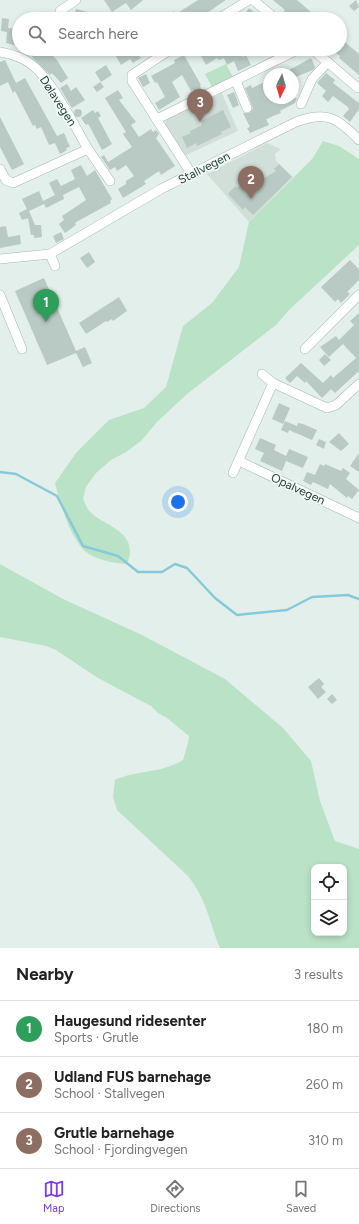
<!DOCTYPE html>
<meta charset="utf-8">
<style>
body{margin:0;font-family:Figtree,sans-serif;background:#f2f2f2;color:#222}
.controls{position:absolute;right:12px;bottom:12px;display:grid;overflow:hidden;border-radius:8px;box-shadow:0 2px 6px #0003}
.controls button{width:36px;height:36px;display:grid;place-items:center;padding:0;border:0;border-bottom:1px solid #e0e0e0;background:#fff;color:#222;font:20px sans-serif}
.compass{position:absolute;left:263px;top:68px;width:36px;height:36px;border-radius:50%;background:#fff;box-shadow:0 2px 6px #0003;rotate:185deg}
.you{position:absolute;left:178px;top:502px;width:14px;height:14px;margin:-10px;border:3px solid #fff;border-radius:50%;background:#1a73e8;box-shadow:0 0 0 6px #1a73e833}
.badge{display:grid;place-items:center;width:26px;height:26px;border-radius:50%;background:#7c3aed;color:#fff;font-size:13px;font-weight:700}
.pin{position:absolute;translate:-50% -33px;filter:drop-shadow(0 1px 2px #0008)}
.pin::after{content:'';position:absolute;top:21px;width:14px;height:12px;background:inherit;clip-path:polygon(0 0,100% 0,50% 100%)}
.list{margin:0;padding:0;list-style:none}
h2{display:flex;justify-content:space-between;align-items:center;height:52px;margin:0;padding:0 16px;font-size:17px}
h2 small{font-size:13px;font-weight:400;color:#767676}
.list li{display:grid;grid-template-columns:26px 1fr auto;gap:12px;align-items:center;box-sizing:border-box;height:56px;padding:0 16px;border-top:1px solid #e0e0e0}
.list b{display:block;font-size:15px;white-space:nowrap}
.list p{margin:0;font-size:13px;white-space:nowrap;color:#767676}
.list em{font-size:13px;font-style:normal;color:#767676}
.icon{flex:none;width:22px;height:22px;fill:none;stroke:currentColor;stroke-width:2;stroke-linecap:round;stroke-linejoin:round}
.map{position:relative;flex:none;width:359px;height:948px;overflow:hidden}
.search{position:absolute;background:#fff;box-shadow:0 2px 6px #0003;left:12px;right:12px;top:12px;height:44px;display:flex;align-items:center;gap:10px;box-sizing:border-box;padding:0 14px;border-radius:22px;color:#767676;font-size:15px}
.sheet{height:220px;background:#fff}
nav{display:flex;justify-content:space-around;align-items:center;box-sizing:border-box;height:56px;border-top:1px solid #e0e0e0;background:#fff;font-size:11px;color:#767676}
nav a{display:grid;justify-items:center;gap:2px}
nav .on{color:#7c3aed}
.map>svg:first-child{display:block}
</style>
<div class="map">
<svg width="359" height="948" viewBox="0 0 359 948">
<rect width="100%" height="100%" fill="#e3efea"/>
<!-- built -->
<path fill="#d1dfd9" d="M222,93L238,131L184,156L165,126L167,118Z
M267,143L281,149L275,154L276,161L293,177L249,222L207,174Z"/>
<!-- green -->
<path fill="#bae2c6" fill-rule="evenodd" d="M226,64L234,79L213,89L205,74Z
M323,141L339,146L359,159V245L289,310L276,325L187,394L157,422L141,441L126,452L111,460L96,473L86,487L83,499C85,503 87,508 89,511C106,528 140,531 127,564C114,563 93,560 83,549C69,534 60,503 55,483L76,453L109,420L144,408L166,387L183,326L212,303L239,267L249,222L313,158Z
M0,564L63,599L142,635L225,679L283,728L311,761L320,801L335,841L359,849V948H220C209,921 207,900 188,876L117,810L113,797L115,780C137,770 159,774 183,760L188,743L189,736L167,718L158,713L151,706L98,678L56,650L46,646L0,637ZM314,867H344V933H314Z"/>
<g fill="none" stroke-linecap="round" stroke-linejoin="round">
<!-- stream -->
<path stroke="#86cad9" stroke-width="2.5" d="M0,472L16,474L57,496L83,546L118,556L138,572H162L175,564L187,568L215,598L237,615L287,610L312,597L348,595L359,599"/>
</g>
<!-- building -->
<path fill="#b8cac3" d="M104,0H143L131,10L126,3L112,12Z
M198,0H226L198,19H161L174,11L176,14Z
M273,0H297L319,19H299L294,14L287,19L282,14L285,10Z
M356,0L359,7L354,11L349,6Z
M249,8L263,19H241Z
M76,9L107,17V19H66L62,16L70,12L74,18Z
M2,18L9,19L8,28L19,29V46L6,43L7,32L1,31Z
M340,38L359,54V75L339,58L340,56L335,52L340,49Z
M37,49H54L50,53L57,60L68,78L61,83L52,73L50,75L31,56Z
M128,49H135L141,58L133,63L130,59L121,65L116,56Z
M207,49L210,53L216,49H221L224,54L228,52L230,56L240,51L243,57L246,55L251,65L238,71L234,61L227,65L224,58L219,60L217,58L206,65L200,54Z
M184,55L201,85L200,86L201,89L194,93L193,90L191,91L182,75L172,82L180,97L159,110L155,103L165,97L157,82L155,83L151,76L175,63L174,60Z
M311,58L315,67L313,70L293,78V74H282Z
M5,60L16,83L25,78L57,136L64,133L70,147L66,148L67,150L60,154L55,143L49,145L41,127L37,129L35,125L33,126L15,91L13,93L8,82L0,86V62Z
M106,65L112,75L101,82L95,72Z
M326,73L335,80L333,83L359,103V109L350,122L343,116L349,109L348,107L333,96L328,102L322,96L326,91L317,83Z
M146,74L150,83L143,87L138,78Z
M267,81L269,98H297L295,103L280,111L281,113L273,116L259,123L266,119L269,125L250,133L247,128L250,127L243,113H250L253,108L245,88L251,85L252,88Z
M100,82L104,87L97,92L93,87Z
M67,84L71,91L76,87L85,100L72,108L60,88Z
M118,90L123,98L119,100L136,122L131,125L139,137L151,129L153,132L156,130L159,134L156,138L175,166L161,175L159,171L144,181L146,184L123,198L118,189L126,184V181L134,176L126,165L117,171L115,167L110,170L101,157L104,155L108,162L132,147L123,134L126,132L105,98Z
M234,92L239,105L233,108L227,95Z
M74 113a4 4 0 1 1 8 0a4 4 0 1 1-8 0Z
M93,110L95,113L98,111L101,116L98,118L112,144L102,150L90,127L88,124L86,125L81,118Z
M223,110L231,127L221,132L222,134L197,146L196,143L187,148L182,137L191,133L190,131L202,125L201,121Z
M0,117L24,164L12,170L0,147Z
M279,164L292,177L253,215L245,207L243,210L228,194L235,186L237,188L239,186L244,190L276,171L274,169Z
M81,165L87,176L95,170L112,199L110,201L111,203L78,221L75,223L76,225L65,233L59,224L64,220L62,216L86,200L79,187L63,195L64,199L46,208L44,204L29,211L35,225H41L42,237L34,238V235H31L28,218L22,220L19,213L27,209L22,199L39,191L43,201L55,195L49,183L57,179L61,186L75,179L71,170Z
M6,226L8,237L20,235L21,244L0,248V227Z
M61,232L64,239L56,243L53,236Z
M89,252L95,262L87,268L80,258Z
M350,260L359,269V280L347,292L350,294L341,303L338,299L335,302L321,287Z
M44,278L76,351L85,347L92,363L83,367L76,353L47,365L15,291Z
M119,297L127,311L113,321L112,319L107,322L106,321L86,334L79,323Z
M359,313V371L335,393L331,389L322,398L306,381L305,383L297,376L290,383L285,378L301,363L323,383L331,375L333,378L356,358L343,344L329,357L320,347L336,336L339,340L354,325L350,321Z
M325,354L331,360L324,366L319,360Z
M279,403L290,408L283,424L272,419Z
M285,421L297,426L298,423L303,424L317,430L312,440L289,430L288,433L281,430Z
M339,433L349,444L341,451L329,442Z
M260,438L276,445L274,450L286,456L289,449L308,457L303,468L286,461L282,471L260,461L264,453L255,449Z
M319,439L326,442L324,449L316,445Z
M359,453V472L350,466Z
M320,464L324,466L325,464L341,471L343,468L350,473L346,479L359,490L352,499L348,496L347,498L330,484L328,489L313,482L311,485L303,481L307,472L315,475Z
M319,678L324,684L321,687L326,692L318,699L308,687Z
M332,694L337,700L332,704L327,699Z"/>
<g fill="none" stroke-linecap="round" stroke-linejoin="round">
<defs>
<path id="minor" d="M253,0L276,19
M60,11L76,0
M218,19L249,0
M171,49L132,75V81L191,173
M312,49L358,88
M0,52C11,54 22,57 31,64C53,81 73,124 88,149L13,183L6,180L0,169
M236,81L247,108
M301,104L312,79L328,62
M157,119L299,49
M88,149L110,181
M50,254L55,266
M0,259L50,254L161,189L296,122C326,111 337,117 359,140
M0,295L22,349
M305,349L359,295
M262,374L273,383L327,408L336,405L359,384
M239,461L359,518
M233,473L273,383"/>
</defs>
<!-- minor casing -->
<use href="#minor" stroke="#a5b8b2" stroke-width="10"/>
<!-- minor -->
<use href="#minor" stroke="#fff" stroke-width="9"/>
</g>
<g text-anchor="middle" stroke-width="3" stroke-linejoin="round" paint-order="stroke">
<!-- street labels -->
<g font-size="12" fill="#20423a" stroke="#f5faf8">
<text transform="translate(58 101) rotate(57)" y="4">Dølavegen</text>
<text transform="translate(204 168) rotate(-27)" y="4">Stallvegen</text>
<text transform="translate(298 489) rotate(25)" y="4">Opalvegen</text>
</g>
</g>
</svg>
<div class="controls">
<button><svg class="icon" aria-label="locate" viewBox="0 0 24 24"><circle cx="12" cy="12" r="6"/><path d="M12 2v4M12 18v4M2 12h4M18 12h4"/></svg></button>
<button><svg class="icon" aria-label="layers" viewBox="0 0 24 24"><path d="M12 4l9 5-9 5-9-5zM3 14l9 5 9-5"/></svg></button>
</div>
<svg class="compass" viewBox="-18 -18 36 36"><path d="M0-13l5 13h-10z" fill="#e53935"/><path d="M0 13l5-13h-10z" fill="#767676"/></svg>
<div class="you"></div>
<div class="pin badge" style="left:46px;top:322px;background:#2e9e5b">1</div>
<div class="pin badge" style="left:251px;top:199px;background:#8d6e63">2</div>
<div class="pin badge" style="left:200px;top:122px;background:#8d6e63">3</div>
<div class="search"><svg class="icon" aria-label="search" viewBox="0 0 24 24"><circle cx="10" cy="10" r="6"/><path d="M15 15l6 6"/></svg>Search here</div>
</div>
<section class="sheet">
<h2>Nearby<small>3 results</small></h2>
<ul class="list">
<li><span class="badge" style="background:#2e9e5b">1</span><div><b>Haugesund ridesenter</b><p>Sports · Grutle</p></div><em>180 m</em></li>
<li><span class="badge" style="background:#8d6e63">2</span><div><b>Udland FUS barnehage</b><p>School · Stallvegen</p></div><em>260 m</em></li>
<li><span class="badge" style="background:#8d6e63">3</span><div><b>Grutle barnehage</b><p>School · Fjordingvegen</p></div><em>310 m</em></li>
</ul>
</section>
<nav>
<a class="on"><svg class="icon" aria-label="map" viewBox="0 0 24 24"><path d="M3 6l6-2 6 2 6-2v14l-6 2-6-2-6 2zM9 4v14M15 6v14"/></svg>Map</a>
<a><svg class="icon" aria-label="directions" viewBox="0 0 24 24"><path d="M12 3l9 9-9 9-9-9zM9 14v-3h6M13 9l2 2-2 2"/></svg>Directions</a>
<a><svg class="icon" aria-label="saved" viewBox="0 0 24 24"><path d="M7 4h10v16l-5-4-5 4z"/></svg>Saved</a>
</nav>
